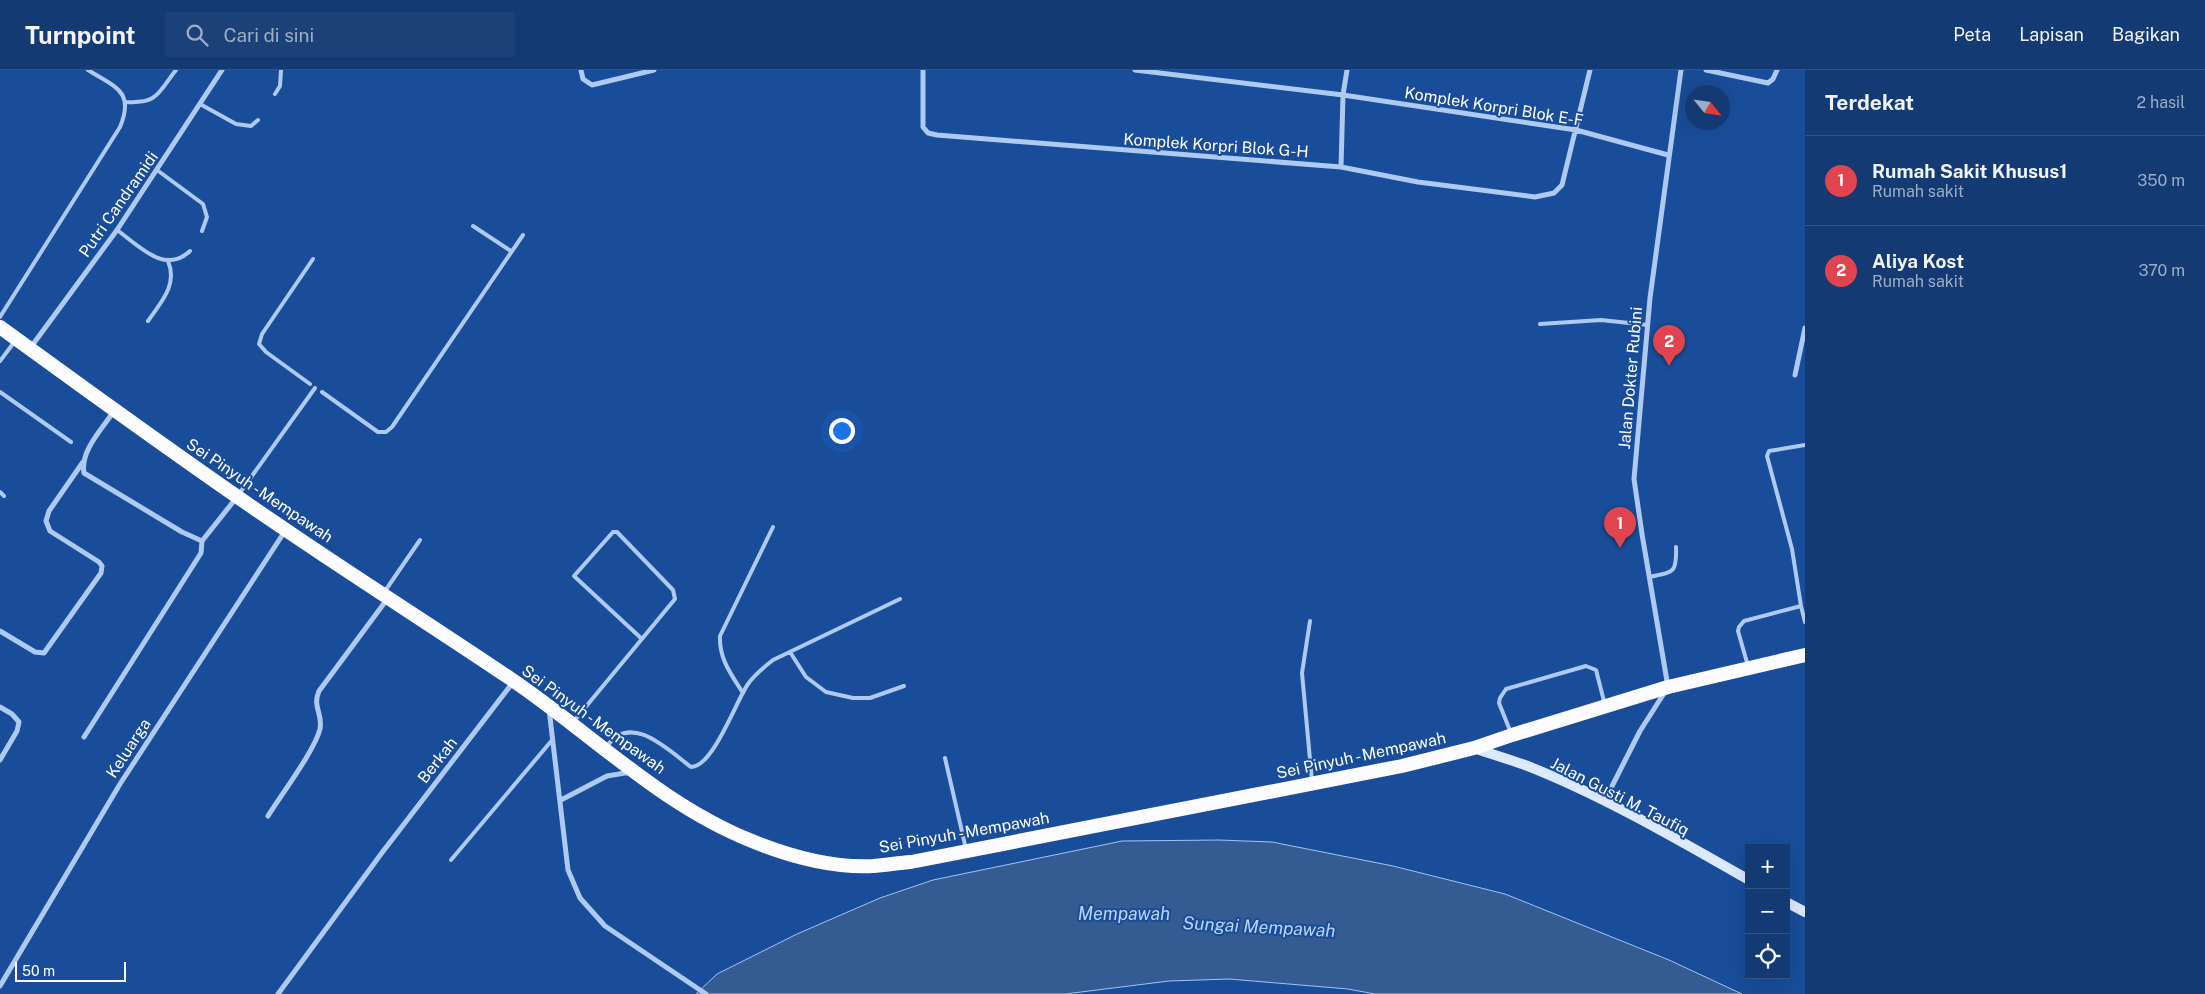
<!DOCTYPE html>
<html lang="id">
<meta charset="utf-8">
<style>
body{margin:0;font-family:"Public Sans",sans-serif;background:#1c4178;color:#f1f3f6}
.controls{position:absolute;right:15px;bottom:15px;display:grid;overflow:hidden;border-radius:0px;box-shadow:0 5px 20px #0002}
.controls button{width:45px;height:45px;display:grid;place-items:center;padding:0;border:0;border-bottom:1px solid #325485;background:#133a73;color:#f1f3f6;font:25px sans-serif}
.compass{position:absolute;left:1685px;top:15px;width:45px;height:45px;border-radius:50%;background:#133a73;box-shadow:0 5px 20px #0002;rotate:120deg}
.scale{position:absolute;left:15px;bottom:12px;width:111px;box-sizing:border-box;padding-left:5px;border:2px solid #fff;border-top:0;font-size:14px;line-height:18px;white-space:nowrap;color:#fff;-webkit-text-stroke:4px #194d99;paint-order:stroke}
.you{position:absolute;left:841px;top:360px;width:18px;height:18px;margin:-12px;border:4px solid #fff;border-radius:50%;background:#1a73e8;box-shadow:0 0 0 8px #1a73e833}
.badge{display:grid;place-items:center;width:32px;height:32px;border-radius:50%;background:#8c9099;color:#fff;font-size:16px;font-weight:700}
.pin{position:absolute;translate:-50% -41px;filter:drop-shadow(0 1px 2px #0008)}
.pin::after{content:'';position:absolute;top:26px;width:18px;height:15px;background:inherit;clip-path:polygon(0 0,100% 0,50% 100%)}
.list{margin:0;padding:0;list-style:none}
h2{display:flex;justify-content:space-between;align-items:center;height:65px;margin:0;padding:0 20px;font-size:21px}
h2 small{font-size:16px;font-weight:400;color:#9dadc4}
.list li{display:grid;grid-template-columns:32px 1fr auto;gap:15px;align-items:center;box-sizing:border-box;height:90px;padding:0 20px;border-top:1px solid #325485}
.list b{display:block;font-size:19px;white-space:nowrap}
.list p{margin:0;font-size:16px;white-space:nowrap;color:#9dadc4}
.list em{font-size:16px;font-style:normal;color:#9dadc4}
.icon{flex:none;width:28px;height:28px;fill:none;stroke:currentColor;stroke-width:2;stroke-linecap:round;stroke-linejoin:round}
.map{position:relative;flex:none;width:1805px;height:924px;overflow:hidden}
header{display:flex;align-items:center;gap:30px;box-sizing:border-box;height:70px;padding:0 25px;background:#133a73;border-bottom:1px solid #325485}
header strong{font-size:24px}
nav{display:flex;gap:28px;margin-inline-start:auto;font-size:18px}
.search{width:350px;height:45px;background:#1c4178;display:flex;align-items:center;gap:12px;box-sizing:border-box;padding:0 18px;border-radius:0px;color:#9dadc4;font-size:19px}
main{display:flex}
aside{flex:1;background:#133a73}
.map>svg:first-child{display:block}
</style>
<header>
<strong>Turnpoint</strong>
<div class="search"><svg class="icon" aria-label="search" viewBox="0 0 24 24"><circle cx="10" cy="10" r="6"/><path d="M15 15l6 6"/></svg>Cari di sini</div>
<nav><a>Peta</a><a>Lapisan</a><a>Bagikan</a></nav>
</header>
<main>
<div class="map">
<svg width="1805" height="924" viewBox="0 0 1805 924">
<rect width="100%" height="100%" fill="#194d99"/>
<!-- water -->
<path fill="#355b93" stroke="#a1c4f3" d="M1219,770L1272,772L1393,796L1505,824L1669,890L1742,924H1375L1348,919L1229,909L1169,911L1065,924H696L717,904L797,864L880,828L933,810L1122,771Z"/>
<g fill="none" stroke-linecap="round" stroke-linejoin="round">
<!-- service -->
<path stroke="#aecaf1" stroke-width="4" d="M275,24L280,16L281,0
M126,32C158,34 158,23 176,0
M200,34L236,54L251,56L258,50
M157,100L203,134L207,147L202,161
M473,156L511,181
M117,160C139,176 165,205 190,181
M0,247L120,57C135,21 115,17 88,0
M148,251C161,232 178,215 168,191
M1540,254L1601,250L1648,255
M0,291L15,271
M310,314L266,282L259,274L262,264L313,189
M0,322L71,372
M322,322L378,362H386L392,357L523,165
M0,422L4,426
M239,424L315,318
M1649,507C1673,502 1677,504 1676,477
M385,521L420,470
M1801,536L1792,479L1767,386L1769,381L1805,375
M1310,551L1302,603L1312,711
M790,582L806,607L826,622L853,628H870L904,616
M1748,596L1738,561L1739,557L1744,551L1801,536L1805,552
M743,623C731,604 719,589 720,566L773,457
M574,651L675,529L673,520L617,462H613L574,506L642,569
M1511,663L1499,633L1500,628L1506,619L1586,596L1596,600L1605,635
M607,676C631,642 668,680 691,697C713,697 736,631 748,614C755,604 764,597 773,590L900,529
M945,688L966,779
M451,790L553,669"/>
<!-- minor -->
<path stroke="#aecaf1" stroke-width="5" d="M581,0L583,9L592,15L654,0
M923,0V57L928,63L937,65L1341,97L1418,112L1535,127L1554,123L1562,115L1590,0
M1135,0L1343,25L1576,60L1668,85
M1706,0L1768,13L1773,9L1777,0
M1341,97L1343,25L1347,0
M31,277L117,160L222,0
M1795,305L1805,258
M114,341C102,359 80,381 84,403L182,462L202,471L237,427
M0,561L35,582L44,583L101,503L102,496L99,492L50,461L46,451L49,441L83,392
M0,637L12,644L19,652L17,661L0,690
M549,639L568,800L580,828L605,856L706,924
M84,667L201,483L202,471
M561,730L607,706L631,702
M1604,732L1640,661L1668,617L1642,464L1634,409L1650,228L1681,0
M268,746C281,725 315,680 320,659C323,643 312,637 319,621L388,528
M0,916L120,714L285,461
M278,924L381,784L514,611"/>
<!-- secondary -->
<path stroke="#dce9fc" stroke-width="10" d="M1474,678C1491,684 1508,689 1525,695C1600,724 1679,770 1749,810
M1786,832L1805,842"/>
<!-- trunk -->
<path stroke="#fcfcff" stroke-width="14" d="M0,257C95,326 189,395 286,460C361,511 437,559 511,609C591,663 661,735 752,771C789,786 833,798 873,796C886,795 898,793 911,792L1402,696L1474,678L1512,665L1668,617L1805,585"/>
</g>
<g text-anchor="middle" stroke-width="4" stroke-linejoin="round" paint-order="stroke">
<!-- street labels -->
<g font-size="16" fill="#fff" stroke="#194d99">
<text transform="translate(1494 36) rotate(9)" y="6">Komplek Korpri Blok E-F</text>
<text transform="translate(1216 75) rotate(4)" y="6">Komplek Korpri Blok G-H</text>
<text transform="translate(118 134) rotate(-55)" y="6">Putri Candramidi</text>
<text transform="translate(1630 308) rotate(-85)" y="6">Jalan Dokter Rubini</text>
<text transform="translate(260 420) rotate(34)" y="6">Sei Pinyuh - Mempawah</text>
<text transform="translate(594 649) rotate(36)" y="6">Sei Pinyuh - Mempawah</text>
<text transform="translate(128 678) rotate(-57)" y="6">Keluarga</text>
<text transform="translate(1361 685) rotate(-12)" y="6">Sei Pinyuh - Mempawah</text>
<text transform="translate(437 690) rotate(-52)" y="6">Berkah</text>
<text transform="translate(1620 726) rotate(27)" y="6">Jalan Gusti M. Taufiq</text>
<text transform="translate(964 762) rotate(-10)" y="6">Sei Pinyuh - Mempawah</text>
</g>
<!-- water labels -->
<g font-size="18" font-style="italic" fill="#bad4f8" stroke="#194d99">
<text x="1124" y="850">Mempawah</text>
<text transform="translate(1259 857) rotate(3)" y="6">Sungai Mempawah</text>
</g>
</g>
</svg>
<div class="controls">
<button>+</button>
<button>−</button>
<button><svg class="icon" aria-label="locate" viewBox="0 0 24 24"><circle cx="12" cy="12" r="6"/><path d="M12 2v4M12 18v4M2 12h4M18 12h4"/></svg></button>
</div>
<svg class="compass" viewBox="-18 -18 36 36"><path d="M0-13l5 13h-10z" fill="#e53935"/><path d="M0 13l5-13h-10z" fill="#9dadc4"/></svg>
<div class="scale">50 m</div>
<div class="you"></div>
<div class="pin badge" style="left:1620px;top:478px;background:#e0444e">1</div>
<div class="pin badge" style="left:1669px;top:296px;background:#e0444e">2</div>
</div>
<aside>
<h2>Terdekat<small>2 hasil</small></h2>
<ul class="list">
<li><span class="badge" style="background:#e0444e">1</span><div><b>Rumah Sakit Khusus1</b><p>Rumah sakit</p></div><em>350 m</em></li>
<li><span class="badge" style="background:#e0444e">2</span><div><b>Aliya Kost</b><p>Rumah sakit</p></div><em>370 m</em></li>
</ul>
</aside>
</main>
